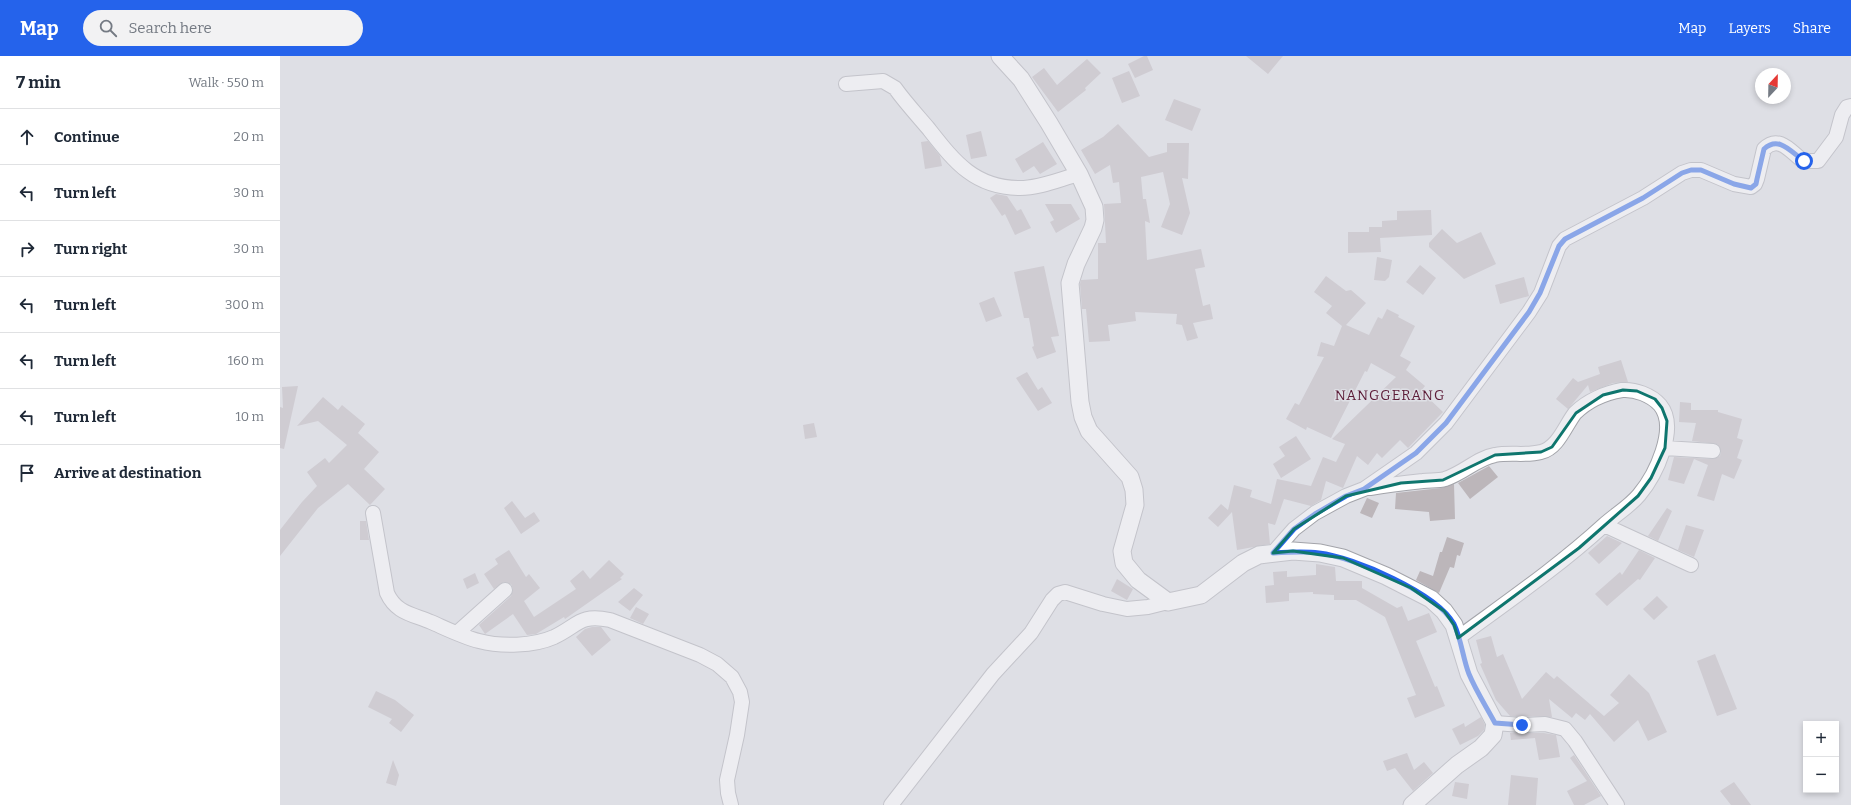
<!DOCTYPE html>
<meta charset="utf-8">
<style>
body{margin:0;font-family:Bitter,serif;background:#f2f2f3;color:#1f2937}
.controls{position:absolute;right:12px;bottom:12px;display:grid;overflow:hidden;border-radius:0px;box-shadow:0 2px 6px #0003}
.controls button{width:36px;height:36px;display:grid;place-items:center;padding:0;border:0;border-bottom:1px solid #e0e1e3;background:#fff;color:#1f2937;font:20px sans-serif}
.compass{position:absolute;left:1475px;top:12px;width:36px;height:36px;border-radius:50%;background:#fff;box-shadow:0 2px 6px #0003;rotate:22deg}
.stop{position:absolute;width:12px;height:12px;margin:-9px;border:3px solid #2563eb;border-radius:50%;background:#fff}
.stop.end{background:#2563eb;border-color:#fff;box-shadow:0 1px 4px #0008}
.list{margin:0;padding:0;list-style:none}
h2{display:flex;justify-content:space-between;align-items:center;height:52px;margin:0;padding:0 16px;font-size:17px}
h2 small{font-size:13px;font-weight:400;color:#747a83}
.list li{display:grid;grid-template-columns:26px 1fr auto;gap:12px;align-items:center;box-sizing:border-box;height:56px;padding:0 16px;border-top:1px solid #e0e1e3}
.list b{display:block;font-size:15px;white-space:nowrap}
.list em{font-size:13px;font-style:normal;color:#747a83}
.icon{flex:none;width:22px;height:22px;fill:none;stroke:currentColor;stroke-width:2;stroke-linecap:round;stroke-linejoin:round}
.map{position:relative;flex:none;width:1571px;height:749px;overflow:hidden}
header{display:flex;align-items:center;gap:24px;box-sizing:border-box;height:56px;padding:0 20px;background:#2563eb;color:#fff}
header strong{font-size:19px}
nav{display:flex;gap:22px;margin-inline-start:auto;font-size:14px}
.search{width:280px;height:36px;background:#f2f2f3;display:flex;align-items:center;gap:10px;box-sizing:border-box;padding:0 14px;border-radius:22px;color:#747a83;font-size:15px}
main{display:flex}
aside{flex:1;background:#fff}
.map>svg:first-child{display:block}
</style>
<header>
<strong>Map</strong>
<div class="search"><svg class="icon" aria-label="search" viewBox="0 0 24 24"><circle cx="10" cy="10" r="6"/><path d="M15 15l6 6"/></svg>Search here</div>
<nav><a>Map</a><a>Layers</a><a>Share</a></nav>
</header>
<main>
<aside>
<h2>7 min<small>Walk · 550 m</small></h2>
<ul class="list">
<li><svg class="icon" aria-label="ahead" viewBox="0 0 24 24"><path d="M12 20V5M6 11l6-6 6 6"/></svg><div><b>Continue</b></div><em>20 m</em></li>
<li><svg class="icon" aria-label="left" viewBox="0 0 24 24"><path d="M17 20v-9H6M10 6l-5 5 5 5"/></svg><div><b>Turn left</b></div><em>30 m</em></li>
<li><svg class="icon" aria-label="right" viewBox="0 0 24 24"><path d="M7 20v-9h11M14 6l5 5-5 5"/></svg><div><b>Turn right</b></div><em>30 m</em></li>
<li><svg class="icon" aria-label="left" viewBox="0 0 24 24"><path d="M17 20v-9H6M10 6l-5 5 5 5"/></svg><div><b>Turn left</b></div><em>300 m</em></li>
<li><svg class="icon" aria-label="left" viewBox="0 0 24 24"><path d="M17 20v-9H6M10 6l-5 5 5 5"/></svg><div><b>Turn left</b></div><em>160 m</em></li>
<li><svg class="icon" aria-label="left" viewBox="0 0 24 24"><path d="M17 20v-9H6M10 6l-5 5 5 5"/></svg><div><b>Turn left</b></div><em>10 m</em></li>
<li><svg class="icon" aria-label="arrive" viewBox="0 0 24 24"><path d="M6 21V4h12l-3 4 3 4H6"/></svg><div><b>Arrive at destination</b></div></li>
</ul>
</aside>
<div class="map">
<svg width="1571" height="749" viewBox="0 0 1571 749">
<rect width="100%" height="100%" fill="#dedfe5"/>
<!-- building -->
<path fill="#bcb6ba" d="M864,0H867L873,14L855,22L848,8Z
M966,0H1003L988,18Z
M807,3L821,17L805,32L806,34L778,56L752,21L764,12L777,29Z
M849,15L860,40L842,47L832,22Z
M894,43L921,53L912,75L885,64Z
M838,68L869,101L887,96V87H909L908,123L902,122L910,157L902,179L881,171L890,148L883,116L861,121L863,143H866L870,167L865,165L867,204L921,193L925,211L915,213L923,250L930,248L933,263L913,267L918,282L907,285L902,269L896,268L897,258L855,256L856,265L828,269L830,285L809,286L806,253H802L800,228L801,224L818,223V187H826L824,148L841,147L839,126L833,127L830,109L815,118L801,94L823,81Z
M701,75L707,100L691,103L686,79Z
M648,85L660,100L662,110L645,113L641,86Z
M763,86L777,108L760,118L754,110L743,117L735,103Z
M716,138L727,140L737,155L741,153L751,172L735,179L725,158L722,160L710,142Z
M765,148H791L800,163L776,177L770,166L774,164Z
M1151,154L1152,179L1100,182L1101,196L1068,197V176H1089V171H1102V165L1117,164V155Z
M1162,173L1177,187L1201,176L1216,208L1184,223L1149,191V187Z
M1097,201L1112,204L1109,221L1105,225L1094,224Z
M1140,209L1156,222L1143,239L1126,226Z
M764,210L779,280L771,281L776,296L757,303L752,291L754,290L749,262H744L734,216Z
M1046,220L1066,235L1071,234L1086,247L1066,269L1089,279L1098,261L1102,263L1107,253L1119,259L1118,261L1135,270L1120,300L1131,306L1126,314L1145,330L1141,335L1163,356L1128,392L1120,384L1102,402L1097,397L1088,409L1077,400L1063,432L1046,425L1041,444L1031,450L1004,443L995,469L988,467L990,488L957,494L952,456L938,471L928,462L941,448L948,454L954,429L972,434L970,441L991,448L997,423L1031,430L1043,401L1056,406L1065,388L1052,383L1116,321L1091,307L1087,316L1085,315L1051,382L1027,371L1026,374L1006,363L1015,347L1019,349L1044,301L1037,300L1041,286L1054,290L1062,270L1046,257L1052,250L1034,236Z
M1244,221L1249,240L1220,248L1215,229Z
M714,241L722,260L706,266L699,247Z
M1341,304L1348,326L1333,327L1310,336L1308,329L1288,353L1276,343L1293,322L1298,326L1320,318L1318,311Z
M747,316L758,334L762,331L772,347L758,355L736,322Z
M18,330L4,393L0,392V351L3,352L2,331Z
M43,341L58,354L62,349L85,368L78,377L99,396L84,413L105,433L90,449L68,428L38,452L0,500V474L22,446L37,430L27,416L45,402L49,407L67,389L38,365L17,370Z
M1400,346L1411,347V354H1438V356L1462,363L1457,382L1463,384L1457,402L1462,404L1454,423L1442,418L1434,445L1417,440L1428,409L1414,403L1404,428L1388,424L1394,401L1433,403L1440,400L1441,396L1437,388L1412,385L1416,367L1399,366Z
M534,367L537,381L525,383L523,369Z
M1016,380L1031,403L1001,422L993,408L1005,400L999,391Z
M1209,410L1218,421L1190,443L1178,427Z
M1174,428L1175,463L1150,465L1149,456L1115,453L1116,437L1161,432Z
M1087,442L1099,447L1092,462L1080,457Z
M232,445L245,462L254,456L260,465L241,478L224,452Z
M1387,452L1392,455L1378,485L1368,480Z
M80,465H86L89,484H80Z
M1406,469L1424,474L1414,501L1398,494Z
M1327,480L1342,487L1319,508L1308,497Z
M1167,481L1184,487L1180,500L1177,499L1174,512L1170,511L1159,537L1136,524L1140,515L1153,520L1160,496H1162Z
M229,494L246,521L249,518L260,532L244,545L254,561L296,533L290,525L303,514L310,523L329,504L344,518L340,522L342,523L285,563L284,561L256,578L247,579L233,558L205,578L199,569L231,540L233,533L231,528L224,526L214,533L204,518L218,508L215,503Z
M1359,494L1375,502L1360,524L1358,523L1327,550L1315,538L1340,516L1342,519Z
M1036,508L1055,511L1056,525H1082V532L1117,552L1122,550L1128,565L1149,557L1157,576L1136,585L1155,631L1157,630L1165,650L1135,662L1127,642L1136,639L1105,561L1076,544H1054V539L1033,538V536L1009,537V545L986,547L985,530L994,529L993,516L1007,515V521L1036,519Z
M195,517L199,527L187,533L183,523Z
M837,523L853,533L847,544L831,535Z
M354,532L363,539L350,555L338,546Z
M1377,540L1388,551L1374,564L1363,553Z
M356,551L369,558L363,568L350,562Z
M312,571H321L331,584L312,600L296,581L305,573Z
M1211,580L1217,601L1223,598L1242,643L1266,616L1274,623L1277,620L1324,660L1339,647L1330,639L1349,618L1369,637L1387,676L1368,685L1358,664L1334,686L1310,658L1305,664L1296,657L1292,662L1269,643L1272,661L1230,660L1216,644L1200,608L1202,607L1196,584Z
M1435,598L1457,653L1437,660L1417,605Z
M96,635L115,644L134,659L121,676L109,667L112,663L88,651Z
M1201,661L1205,669L1204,674L1198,680L1180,689L1172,673L1184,667L1185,671Z
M1230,677H1264L1276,679L1280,701L1259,704L1255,682L1231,684Z
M1127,697L1134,714L1144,706L1153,717L1133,735L1115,712L1107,715L1103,705Z
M1294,699L1321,740L1304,749H1294L1287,735L1307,725L1290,702Z
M113,704L119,719L116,730L106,727Z
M1231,719L1258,722L1256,749H1228Z
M1175,726L1189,728L1187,743L1172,740Z
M1454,726L1471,749H1451L1440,735Z"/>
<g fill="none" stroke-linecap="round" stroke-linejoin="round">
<defs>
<path id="minor" d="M566,28L603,25L615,32C625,46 637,59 648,72C674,105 694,132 740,132C760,132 780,123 799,118
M1385,392L1433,395
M1090,432C1108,429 1125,427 1143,425C1150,424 1158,425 1165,423C1184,417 1197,402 1215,399C1230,396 1247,400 1261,396C1278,392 1285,370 1295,357C1307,345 1325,337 1342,334C1355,333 1371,339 1380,349C1399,372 1375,420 1359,439C1349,451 1335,459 1324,469C1278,511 1227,546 1178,582
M93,457L107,537C116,557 132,558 151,566C167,573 183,581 199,585C221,591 254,590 274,581C299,569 299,558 330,564L420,599L437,608L452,621L460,636L462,646L457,679L447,724L448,737L451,749
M1324,469L1411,509
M993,497L1014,473L1035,457L1066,440L1084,433L1136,397L1166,367L1249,256L1261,237L1279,190L1285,183L1363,142L1402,117L1411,114H1421L1454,128L1471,131L1475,128L1477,123L1484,93C1499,78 1511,96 1523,105H1538L1556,81L1562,59L1567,51L1571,50
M177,577L225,534
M1215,667L1242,669L1265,668L1285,673L1295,685L1337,749
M611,749L713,618L751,577L772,544L778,538L785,536L823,548L847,553L868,551L888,546"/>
<path id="tertiary" d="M720,0L741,23L769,67L799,118L814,151L815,164L813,172L796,208L790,227L800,346L803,361L809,375L850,421L854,434L855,449L842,495L844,507L858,524L888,546L921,539L963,507L979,499L1013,495L1040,497L1063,502L1106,520L1151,543L1164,555L1174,569L1189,618L1215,667L1213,679L1201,692L1177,709L1132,749"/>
</defs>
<!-- minor casing -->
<use href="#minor" stroke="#a3a4aa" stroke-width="16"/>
<!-- tertiary casing -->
<use href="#tertiary" stroke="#a3a4aa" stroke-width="19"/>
<!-- minor -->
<use href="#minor" stroke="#fff" stroke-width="14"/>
<!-- tertiary -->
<use href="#tertiary" stroke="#fff" stroke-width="17"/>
</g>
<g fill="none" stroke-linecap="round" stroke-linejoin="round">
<!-- route -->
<path stroke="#2563eb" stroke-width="5" d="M1242,669L1215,667C1206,650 1196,635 1189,618C1183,603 1181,582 1174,568C1157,537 1074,501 1039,497C1024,495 1009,496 993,497L1014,473L1035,458L1066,440L1084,433L1136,397L1166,367L1249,256L1260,237L1279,190L1285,183L1363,142L1402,117L1411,114H1421L1454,128L1471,132L1476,128L1477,123L1484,93C1499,79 1511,96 1524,105"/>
</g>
<!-- marked area -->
<path d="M0 0H1571V749H0ZM1343,334L1357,335L1375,343L1382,352L1387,365L1385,392L1371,422L1358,440L1299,492L1178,582L1174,569L1164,555L1131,532L1063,502L1013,495L993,497L1014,473L1066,440L1121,427L1163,424L1215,399L1261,396L1272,391L1296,357L1323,339Z" fill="#dedfe5" fill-opacity=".55" fill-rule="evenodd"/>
<path fill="none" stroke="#0f766e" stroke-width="3" stroke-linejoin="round" d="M1343,334L1357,335L1375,343L1382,352L1387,365L1385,392L1371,422L1358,440L1299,492L1178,582L1174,569L1164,555L1131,532L1063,502L1013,495L993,497L1014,473L1066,440L1121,427L1163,424L1215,399L1261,396L1272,391L1296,357L1323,339Z"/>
<g text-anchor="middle" stroke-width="3" stroke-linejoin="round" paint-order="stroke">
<!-- quarter labels -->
<g font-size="14" letter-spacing="1" fill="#5c1b37" stroke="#dedfe5">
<text x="1110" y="344">NANGGERANG</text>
</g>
</g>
</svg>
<div class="controls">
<button>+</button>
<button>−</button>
</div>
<svg class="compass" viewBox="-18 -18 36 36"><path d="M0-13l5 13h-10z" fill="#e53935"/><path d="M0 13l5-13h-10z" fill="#747a83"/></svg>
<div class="stop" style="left:1524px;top:105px"></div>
<div class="stop end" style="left:1242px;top:669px"></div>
</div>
</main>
